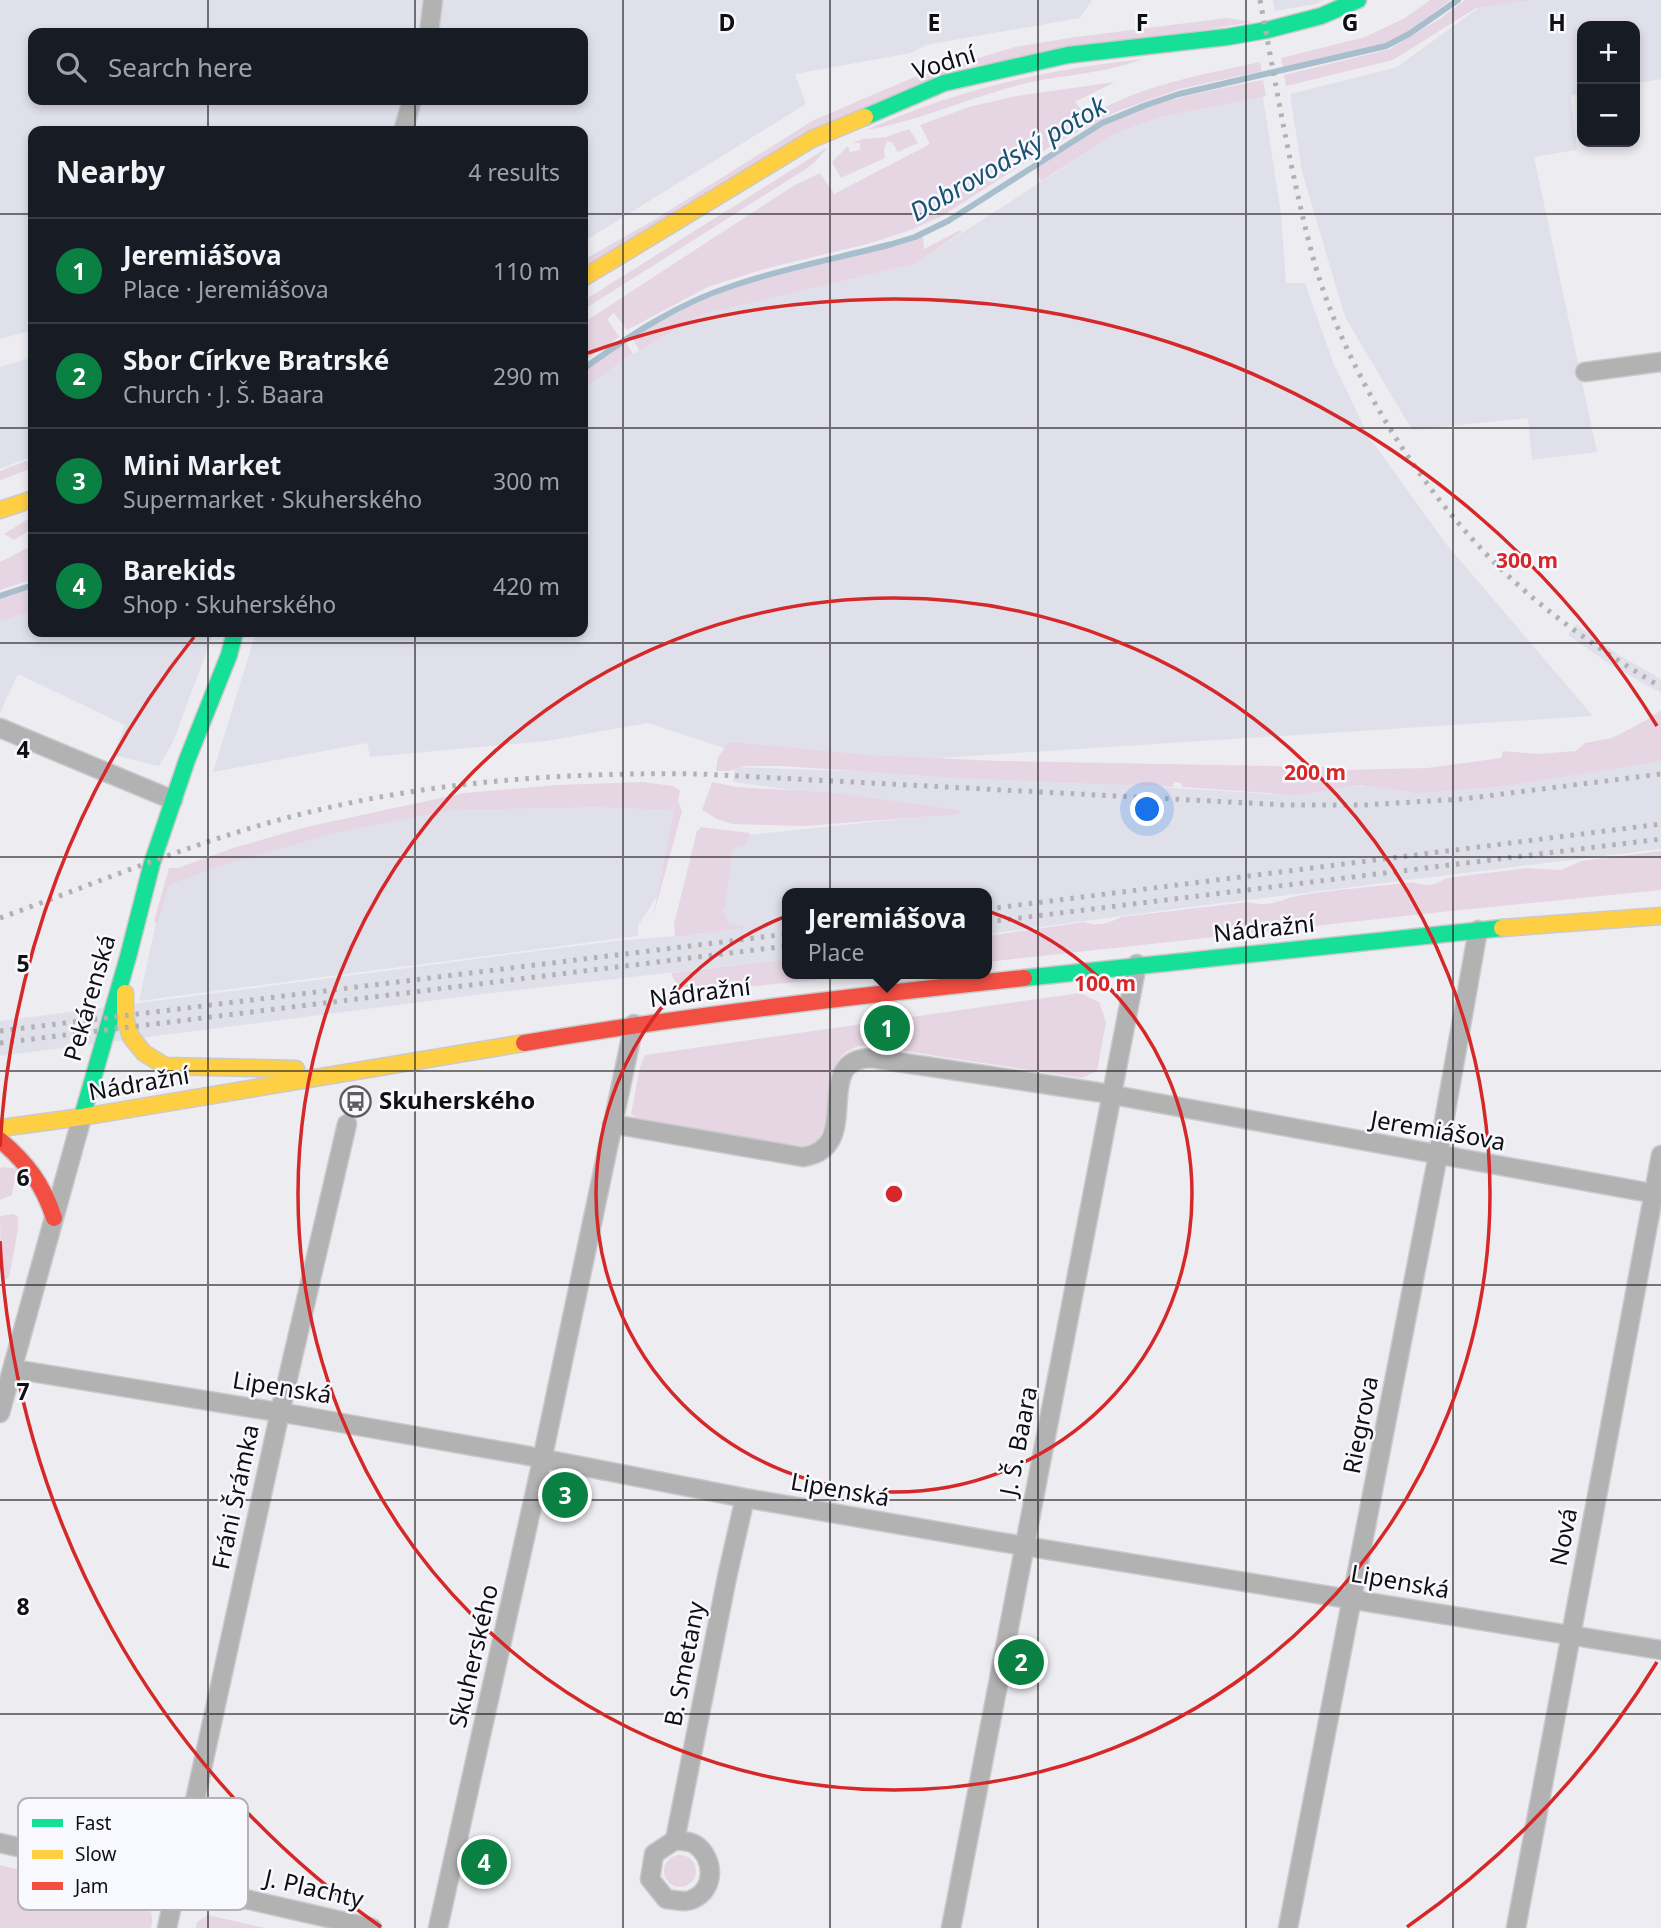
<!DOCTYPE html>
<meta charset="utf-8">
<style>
body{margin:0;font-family:"Noto Sans",sans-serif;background:#242831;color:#f1f3f6}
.controls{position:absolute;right:21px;top:21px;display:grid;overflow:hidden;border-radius:14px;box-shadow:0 4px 10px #0003}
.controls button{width:63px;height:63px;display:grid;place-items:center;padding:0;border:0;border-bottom:2px solid #363941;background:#171b24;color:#f1f3f6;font:35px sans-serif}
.you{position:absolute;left:1148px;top:810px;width:24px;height:24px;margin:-18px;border:5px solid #fff;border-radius:50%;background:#1a73e8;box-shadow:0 0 0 10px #1a73e833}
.badge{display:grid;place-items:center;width:46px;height:46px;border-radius:50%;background:#0b8043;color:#fff;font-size:23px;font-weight:700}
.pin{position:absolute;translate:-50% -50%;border:4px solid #fff;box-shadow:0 2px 7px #0006}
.popup{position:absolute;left:782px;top:888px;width:210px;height:91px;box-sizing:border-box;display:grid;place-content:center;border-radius:14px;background:#171b24;filter:drop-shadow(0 2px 5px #0005);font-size:23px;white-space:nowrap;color:#9ea1a6}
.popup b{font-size:26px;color:#f1f3f6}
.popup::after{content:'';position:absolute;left:50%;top:100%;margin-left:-14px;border:14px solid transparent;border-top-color:#171b24}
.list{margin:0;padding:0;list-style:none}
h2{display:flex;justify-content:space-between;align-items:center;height:91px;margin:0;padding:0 28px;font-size:30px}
h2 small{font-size:23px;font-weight:400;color:#9ea1a6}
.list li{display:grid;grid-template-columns:46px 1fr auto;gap:21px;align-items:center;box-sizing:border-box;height:105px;padding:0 28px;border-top:2px solid #363941}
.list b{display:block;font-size:26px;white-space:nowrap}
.list p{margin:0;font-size:23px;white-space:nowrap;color:#9ea1a6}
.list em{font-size:23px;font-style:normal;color:#9ea1a6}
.icon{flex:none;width:38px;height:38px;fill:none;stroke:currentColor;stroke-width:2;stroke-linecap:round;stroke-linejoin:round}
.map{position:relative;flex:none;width:1661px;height:1928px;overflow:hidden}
.search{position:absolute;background:#171b24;box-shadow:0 4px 10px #0003;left:28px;top:28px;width:560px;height:77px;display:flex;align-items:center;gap:18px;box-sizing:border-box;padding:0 24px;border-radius:14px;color:#9ea1a6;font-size:26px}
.panel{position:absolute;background:#171b24;box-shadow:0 4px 10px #0003;left:28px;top:126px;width:560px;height:511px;border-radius:14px}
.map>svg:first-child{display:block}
</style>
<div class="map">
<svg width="1661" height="1928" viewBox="0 0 1661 1928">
<rect width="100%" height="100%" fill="#ededf1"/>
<!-- built -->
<path fill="#e0e0eb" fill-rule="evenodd" d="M0,0H1092L1080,18L926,45L911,53L795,74L806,104L583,242V131H33V330L0,339ZM33,33H583V100H33Z
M1273,0H1324L1315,4L1275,11Z
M1502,0H1661V79L1635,84V26H1582V93L1571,96L1577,150L1534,157L1597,452L1532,460L1528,418L1412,430L1345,317L1302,172L1290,94L1397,67L1485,3Z
M1263,97L1281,214L1286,283H1305L1333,362L1369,437L1447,545L1593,716L877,762L733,751L648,723L546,741L370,757L367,743L213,772L256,632H583V389L649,343L702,315L914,264L1115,134L1160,117Z
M33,357V456L0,469V367Z
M33,608V632H214L173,742L159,766L113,755L125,725L18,674L0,713V620Z
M1576,624L1619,655L1661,679V693L1612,666L1568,635Z
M1661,755V849L1190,907L987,934V893H787V959L476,995L0,1056V1021L614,941L702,934L709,839L958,813L733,782L735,767L969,775L1274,794L1621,761Z
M679,805L659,893L638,926V936L139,1001L164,886L236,859L324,833L456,806Z"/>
<!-- green -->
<path fill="#e6d6e3" d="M1430,0H1451L1408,31L1383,44L1283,69L1281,58L1365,37L1405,18Z
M1465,0H1532L1476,8L1393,60L1286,86L1284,75L1390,49L1441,18Z
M1226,18L1253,22L965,67L583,268V260L649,223L814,120L912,78L1015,47L1076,37Z
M1143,59C1104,74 1067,74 1027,83C973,96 921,121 866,130C958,89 1044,70 1143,59Z
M1260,62L1262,71L1180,89L1118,111L1051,146L944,215L911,230L867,244L764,269L708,287L627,330L614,313L607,319L619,337L583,361V323L793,186L820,173L834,194L930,144L920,125L969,107L1016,96L1115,82L1075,102L1087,117C1140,85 1201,75 1260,62Z
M1263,80L1266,95L1263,97L1160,117L1115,134L1041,181L1035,168C1055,154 1076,139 1098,128C1150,101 1207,91 1263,80Z
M909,129L918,143L898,152L892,142L887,141L884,150L885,158L841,178L832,162L848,146L850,152L860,150V143H853L862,139L886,137Z
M828,147L814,163L806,169L583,310V301Z
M960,230L962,232L914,264L702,315L639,350L632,337L690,306L732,288L923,236L924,249Z
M625,341L633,354L583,389V371Z
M33,458V468L0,480V471Z
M33,516V528L14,540L4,534Z
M33,545V579L0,590V562Z
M33,588V610L0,621V599Z
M1661,710V761L1506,786L1419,793L1361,785L1295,795L1182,787L1181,783L1174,782L1173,787L959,778L782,766H745L729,771H716L718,757L729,742L868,755L998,761L1329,767L1341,770L1427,768L1501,758L1503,751L1538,754L1576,751L1585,743L1612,738L1645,721Z
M642,782L673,786L680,790L678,801L682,811L653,917L674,810L597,807L451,810L334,833L220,866L169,885L157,925L154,921L169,868H178L233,848L306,827L464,793L557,785Z
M712,782L737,787L836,793L959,810L960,814L805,826L732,824L717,819L702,810Z
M701,827L750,833L746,845L735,848L732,853L725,906L722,910L729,923L747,927L675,937L674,924L697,831Z
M1661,851V890L1451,911L987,962V936L1085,922C1097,927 1110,923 1121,917L1248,902C1272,908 1280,899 1302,895C1338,889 1375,887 1412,882C1426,887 1434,886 1446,878L1529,868L1561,870L1581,861Z
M787,959V974H881L703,991C690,987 677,991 671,973Z
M1080,993L1099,1002L1106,1022L1097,1071L1082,1078L865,1045C804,1054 851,1138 800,1151L644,1123L631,1114L640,1067L645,1055Z
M4,1167L19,1169L15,1177L12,1195L0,1200V1168Z
M13,1214L18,1217V1229L9,1278L1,1281L0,1216Z
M664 1871a16 16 0 1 1 32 0a16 16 0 1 1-32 0Z
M0,1865L141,1898C151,1906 154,1916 151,1928H0Z
M208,1915L265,1928H196L197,1922Z"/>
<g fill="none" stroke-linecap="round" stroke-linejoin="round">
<!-- stream -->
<path stroke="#a8becd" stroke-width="6" d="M583,369C629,336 677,304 732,286C784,268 839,258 892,244L915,237L948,221L1102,123L1146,105L1179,94L1386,46L1409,34L1458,0
M0,596L33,585"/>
<defs>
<path id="street" d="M429,33L433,0
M403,131L412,100
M1585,372L1661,362
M0,728L173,800
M612,1124L803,1157C866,1148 809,1059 871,1058L1097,1092L1661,1195
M13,1369L302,1416L524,1455L745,1498L1000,1542L1661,1650
M0,1413L82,1117
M675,1840C681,1841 691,1841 696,1845C714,1858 716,1889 693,1899C686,1903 674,1900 666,1899L650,1879L654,1854L675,1840L727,1577L745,1498
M0,1843L372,1928
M167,1928L280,1412L347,1124
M438,1928L538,1479L634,1024
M951,1928C1011,1606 1077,1286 1137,964
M1288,1928L1438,1155L1478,930
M1516,1928L1661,1155"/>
<path id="fast" d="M865,117L944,83L1068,55L1227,37L1267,30L1321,16L1358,0
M1024,978L1502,928
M82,1117L128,957L152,863L187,760L229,655L235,632"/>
<path id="slow" d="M583,278L812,139L865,117
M0,510L33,499
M1502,928L1661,916
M125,993V1018L131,1037L144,1053L165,1066L296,1069
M0,1128L82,1117L524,1043"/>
<path id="jam" d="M524,1043C690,1015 857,996 1024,978
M0,1140C27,1163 43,1184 54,1218"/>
</defs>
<!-- street casing -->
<use href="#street" stroke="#cacacd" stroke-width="21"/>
<!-- fast casing -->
<use href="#fast" stroke="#cacacd" stroke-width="19"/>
<!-- slow casing -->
<use href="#slow" stroke="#cacacd" stroke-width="19"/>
<!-- jam casing -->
<use href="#jam" stroke="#cacacd" stroke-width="19"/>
<!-- street -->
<use href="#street" stroke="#b2b2b3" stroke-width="18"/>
<!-- fast -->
<use href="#fast" stroke="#16e098" stroke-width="16"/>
<!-- slow -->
<use href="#slow" stroke="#ffcf43" stroke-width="16"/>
<!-- jam -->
<use href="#jam" stroke="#f24e42" stroke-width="16"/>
<!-- rail -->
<path stroke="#b2b2b5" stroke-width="5" stroke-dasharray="3.5 7" stroke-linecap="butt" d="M1260,0C1276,85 1290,170 1312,254C1342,365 1417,487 1500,568C1548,615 1603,652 1661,687
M987,909L1661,824
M0,918C91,885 182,847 275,821C416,782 556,772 701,774L1286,805H1363L1463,799L1661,774
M987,922L1661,839
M0,1031L787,934
M0,1043L787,946"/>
</g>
<!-- grid -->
<path fill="none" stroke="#101013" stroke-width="2" stroke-opacity="0.55" d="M208,0V33M415,0V33M623,0V1928M830,0V1928M1038,0V1928M1246,0V1928M1453,0V1928M208,100V131M415,100V131M0,214H33M583,214H1661M0,428H33M583,428H1661M208,632V1928M415,632V1928M0,643H1661M0,857H1661M0,1071H1661M0,1285H1661M0,1500H1661M0,1714H1661"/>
<!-- distance rings -->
<g fill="none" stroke="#d62828" stroke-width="3.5">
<circle cx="894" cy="1194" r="298"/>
<circle cx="894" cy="1194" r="596"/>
<path d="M1657 1662A895 895 0 0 1 1407 1927M381 1927A895 895 0 0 1 0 1241M0 1147A895 895 0 0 1 194 637M588 353A895 895 0 0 1 1657 726"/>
</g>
<!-- icons -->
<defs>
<symbol id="bus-ring" viewBox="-11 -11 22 22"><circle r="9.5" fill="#f8f8ff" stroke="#5d5d61" stroke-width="1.5"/><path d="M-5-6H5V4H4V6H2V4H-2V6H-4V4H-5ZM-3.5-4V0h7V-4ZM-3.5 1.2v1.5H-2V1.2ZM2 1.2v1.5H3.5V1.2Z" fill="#5d5d61"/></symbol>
</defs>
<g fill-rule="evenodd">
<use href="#bus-ring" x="338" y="1084" width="35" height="35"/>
</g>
<g text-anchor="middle" stroke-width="5" stroke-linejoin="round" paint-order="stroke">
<!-- street labels -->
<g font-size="24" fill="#101013" stroke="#f8f8ff">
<text transform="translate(944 63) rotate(-17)" y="8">Vodní</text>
<text transform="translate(1264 929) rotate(-6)" y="8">Nádražní</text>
<text transform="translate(700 993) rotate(-7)" y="8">Nádražní</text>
<text transform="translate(90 998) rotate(-74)" y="8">Pekárenská</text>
<text transform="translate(139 1084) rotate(-10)" y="8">Nádražní</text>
<text transform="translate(1438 1131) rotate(10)" y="8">Jeremiášova</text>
<text transform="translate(282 1388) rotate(9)" y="8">Lipenská</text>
<text transform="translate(1361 1425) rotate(-79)" y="8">Riegrova</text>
<text transform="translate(1019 1441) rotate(-79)" y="8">J. Š. Baara</text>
<text transform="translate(840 1490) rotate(10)" y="8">Lipenská</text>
<text transform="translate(236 1497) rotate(-78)" y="8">Fráni Šrámka</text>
<text transform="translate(1564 1537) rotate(-79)" y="8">Nová</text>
<text transform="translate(1400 1582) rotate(10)" y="8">Lipenská</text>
<text transform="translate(474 1656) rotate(-77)" y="8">Skuherského</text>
<text transform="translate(685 1664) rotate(-79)" y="8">B. Smetany</text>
<text transform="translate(314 1889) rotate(13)" y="8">J. Plachty</text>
</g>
<!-- poi labels -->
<g font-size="24" font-weight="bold" fill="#101013" stroke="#f8f8ff" text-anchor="start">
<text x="379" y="1109">Skuherského</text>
</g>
<!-- water labels -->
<g font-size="26" font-style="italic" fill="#1a516f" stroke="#f8f8ff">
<text transform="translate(1008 159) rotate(-30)" y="9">Dobrovodský potok</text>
</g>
</g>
<!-- legend -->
<rect x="18" y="1798" width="230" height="112" rx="10" fill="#f8f8ff" stroke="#b2b2b8" stroke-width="2"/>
<rect x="32" y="1819" width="31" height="8" fill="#16e098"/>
<rect x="32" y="1850" width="31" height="9" fill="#ffcf43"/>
<rect x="32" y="1882" width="31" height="8" fill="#f24e42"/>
<g font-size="19" fill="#101013">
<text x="75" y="1830">Fast</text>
<text x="75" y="1861">Slow</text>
<text x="75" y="1893">Jam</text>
</g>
<g font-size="23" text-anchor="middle" font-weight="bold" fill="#101013" stroke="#f8f8ff" stroke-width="5" stroke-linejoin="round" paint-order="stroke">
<text x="727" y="31">D</text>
<text x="934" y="31">E</text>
<text x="1142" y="31">F</text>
<text x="1350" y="31">G</text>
<text x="1557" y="31">H</text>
<text x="23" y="758">4</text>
<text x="23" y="972">5</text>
<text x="23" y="1186">6</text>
<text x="23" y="1400">7</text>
<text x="23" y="1615">8</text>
</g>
<circle cx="894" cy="1194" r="10" fill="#d62828" stroke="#f8f8ff" stroke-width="3.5"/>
<g font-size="21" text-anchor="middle" font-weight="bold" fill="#d62828" stroke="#f8f8ff" stroke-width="5" stroke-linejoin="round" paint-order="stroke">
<text x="1527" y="568">300 m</text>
<text x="1315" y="780">200 m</text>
<text x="1105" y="991">100 m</text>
</g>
</svg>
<div class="controls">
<button>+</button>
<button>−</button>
</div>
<div class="you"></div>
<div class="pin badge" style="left:887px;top:1028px">1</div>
<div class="popup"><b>Jeremiášova</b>Place</div>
<div class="pin badge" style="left:1021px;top:1662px">2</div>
<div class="pin badge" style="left:565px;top:1495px">3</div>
<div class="pin badge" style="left:484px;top:1862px">4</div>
<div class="search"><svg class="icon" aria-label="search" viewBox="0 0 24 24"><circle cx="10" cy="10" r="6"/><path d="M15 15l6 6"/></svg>Search here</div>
<section class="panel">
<h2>Nearby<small>4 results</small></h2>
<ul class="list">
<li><span class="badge">1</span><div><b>Jeremiášova</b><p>Place · Jeremiášova</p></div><em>110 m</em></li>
<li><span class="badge">2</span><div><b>Sbor Církve Bratrské</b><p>Church · J. Š. Baara</p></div><em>290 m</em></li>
<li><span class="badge">3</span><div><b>Mini Market</b><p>Supermarket · Skuherského</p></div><em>300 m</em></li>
<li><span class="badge">4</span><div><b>Barekids</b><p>Shop · Skuherského</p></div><em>420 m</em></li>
</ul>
</section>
</div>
